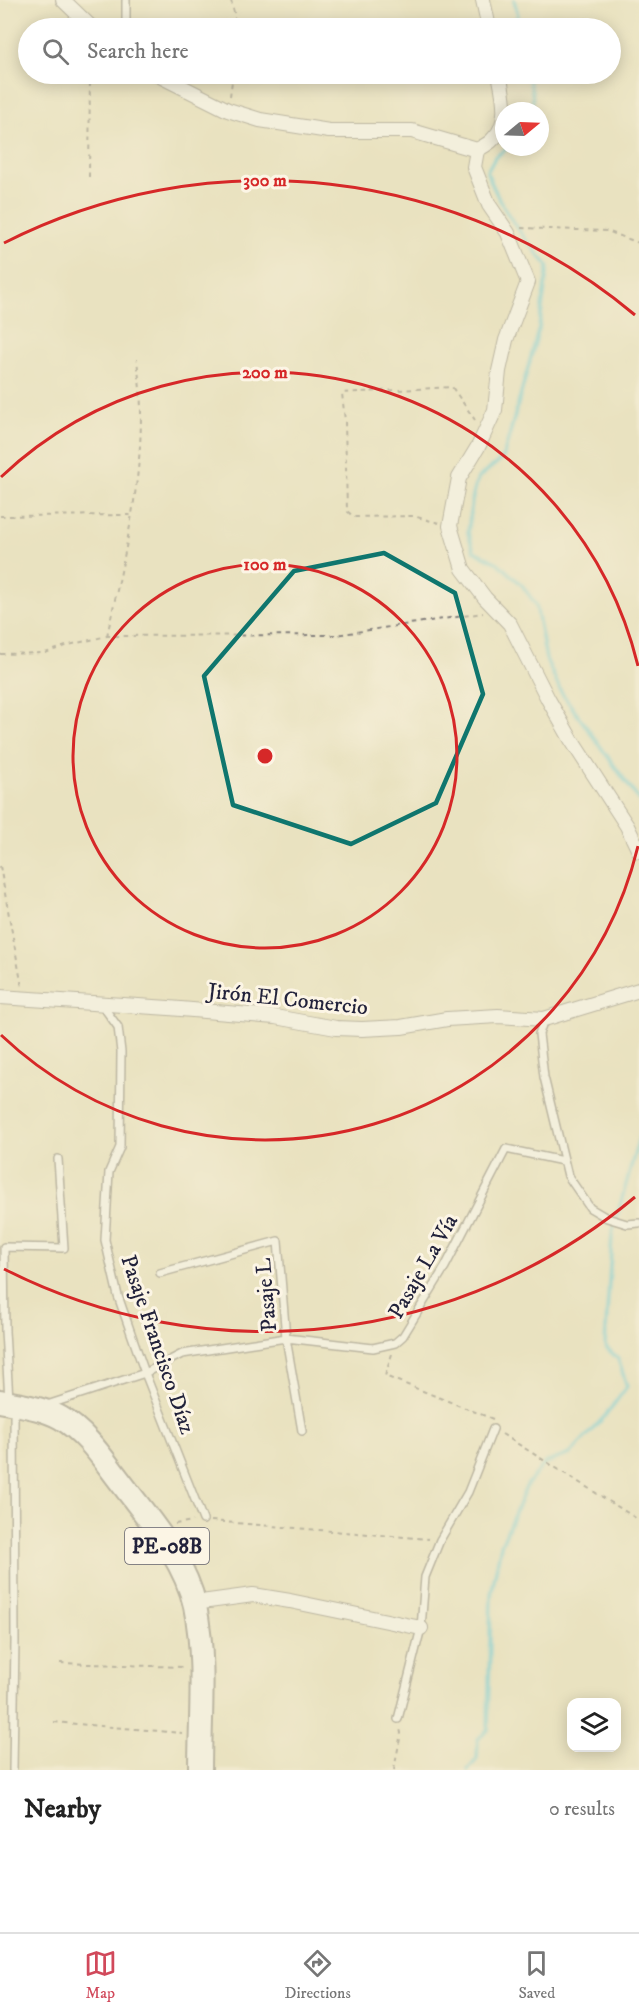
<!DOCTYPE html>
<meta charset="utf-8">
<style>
body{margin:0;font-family:"IM FELL DW Pica",serif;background:#f6f6f6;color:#222}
.controls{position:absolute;right:18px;bottom:18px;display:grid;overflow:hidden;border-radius:12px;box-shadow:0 3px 15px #0003}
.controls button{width:54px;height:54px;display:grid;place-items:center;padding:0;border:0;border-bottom:2px solid #e0e0e0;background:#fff;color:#222;font:30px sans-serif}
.compass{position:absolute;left:495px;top:102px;width:54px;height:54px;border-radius:50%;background:#fff;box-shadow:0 3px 15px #0003;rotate:71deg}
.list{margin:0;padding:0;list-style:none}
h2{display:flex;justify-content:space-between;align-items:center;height:78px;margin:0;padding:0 24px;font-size:26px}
h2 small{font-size:20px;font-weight:400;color:#767676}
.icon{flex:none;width:33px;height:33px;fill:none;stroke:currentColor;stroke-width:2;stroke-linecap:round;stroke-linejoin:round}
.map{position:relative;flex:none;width:639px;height:1770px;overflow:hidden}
.search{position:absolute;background:#fff;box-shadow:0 3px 15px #0003;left:18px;right:18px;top:18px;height:66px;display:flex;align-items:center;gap:15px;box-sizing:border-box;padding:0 21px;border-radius:33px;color:#767676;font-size:22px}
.sheet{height:162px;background:#fff}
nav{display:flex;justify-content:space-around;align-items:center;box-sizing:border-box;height:84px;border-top:2px solid #e0e0e0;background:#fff;font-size:16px;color:#767676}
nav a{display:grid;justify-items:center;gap:3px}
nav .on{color:#d1495b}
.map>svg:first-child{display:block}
</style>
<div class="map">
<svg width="639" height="1770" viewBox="0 0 639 1770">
<rect width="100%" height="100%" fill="#fcf5e5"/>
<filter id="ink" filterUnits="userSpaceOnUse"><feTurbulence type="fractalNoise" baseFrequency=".0167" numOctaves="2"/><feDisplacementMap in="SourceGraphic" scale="12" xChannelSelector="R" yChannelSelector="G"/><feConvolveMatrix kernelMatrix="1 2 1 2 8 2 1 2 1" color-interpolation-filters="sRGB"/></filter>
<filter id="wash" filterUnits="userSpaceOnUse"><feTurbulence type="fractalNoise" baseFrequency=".008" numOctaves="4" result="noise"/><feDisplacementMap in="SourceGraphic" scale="24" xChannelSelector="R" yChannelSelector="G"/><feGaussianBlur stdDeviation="1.35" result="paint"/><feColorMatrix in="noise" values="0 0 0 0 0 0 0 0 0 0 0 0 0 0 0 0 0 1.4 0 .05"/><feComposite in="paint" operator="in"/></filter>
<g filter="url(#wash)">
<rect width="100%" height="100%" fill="#e9e2c0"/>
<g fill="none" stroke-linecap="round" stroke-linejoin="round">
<!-- stream -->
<path stroke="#60c9dc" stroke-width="4" d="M511,28L518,15L514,0
M527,74C531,86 535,98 531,111
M509,147L495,157L487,172C502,211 521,235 548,266L539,328L503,458L478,478L472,500L468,533L474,551L498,563L522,585L536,605L546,659L561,692L639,800
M468,1770L477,1759L478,1739L488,1730L491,1595L501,1545L527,1485L545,1463L570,1454L606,1415L627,1386L618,1359L605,1346L612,1234L639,1138"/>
</g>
</g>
<g filter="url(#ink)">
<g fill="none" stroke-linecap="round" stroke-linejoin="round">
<defs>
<path id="service" d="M126,28V0
M102,1005L118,1027L121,1052L120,1147L109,1172L105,1240L118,1296L145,1373L203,1520
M544,1019L539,1034L544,1077L568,1176L590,1208L607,1218L627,1224L639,1223
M160,1273L278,1241L286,1338L302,1431
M9,1400L5,1331L4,1247L64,1248L58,1159
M47,1405L145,1373L182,1354L286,1338L373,1348L395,1343L403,1336L445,1267L506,1149L563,1161
M398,1719L421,1628L425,1577L440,1540L468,1492L493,1429
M13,1770L15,1641L14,1406"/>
<path id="minor" d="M63,0L92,28
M483,0L489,28
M156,74L228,110L260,120L329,131H412L477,150L474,167L489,205L508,233L528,282L506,340L499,371L495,410L479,445L459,478L450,526L463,569L485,598L510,624L548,699L572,741L627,826L639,851
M477,150C482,147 489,144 493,139C511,123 503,94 499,74
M0,997L169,1008L275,1017L336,1028L362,1029L401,1027L447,1019L498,1016L544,1019L639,990
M194,1603L253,1595L290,1601L421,1628"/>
<path id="primary" d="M0,1401C19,1405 44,1408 61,1418C88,1434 104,1461 123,1485C150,1521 185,1560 195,1606C206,1659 200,1716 200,1770"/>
</defs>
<!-- service casing -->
<use href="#service" stroke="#86827e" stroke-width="10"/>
<!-- minor casing -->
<use href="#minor" stroke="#86827e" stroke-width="16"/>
<!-- primary casing -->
<use href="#primary" stroke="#86827e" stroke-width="26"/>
<!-- path -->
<path stroke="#86827e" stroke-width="2" stroke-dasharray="4.5 4.5" stroke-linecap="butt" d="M231,0L235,17V28
M230,96L233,74
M89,177L90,74
M521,228L607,231L639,243
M0,516L132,515
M439,523L413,516L354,517L347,511L345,421L342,393L452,387L475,420
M107,636C123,562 141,490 141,414C141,396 139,378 137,359
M0,654L45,653L69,645L107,636L336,635L483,613
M0,866L22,987
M392,1354L385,1376L493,1419
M502,1434L639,1520
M211,1521L429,1539
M175,1524L193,1521
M60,1663L183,1667
M54,1722L182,1733
M394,1770L401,1733L400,1729"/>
<!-- service -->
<use href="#service" stroke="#fff" stroke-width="7"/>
<!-- minor -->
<use href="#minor" stroke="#fff" stroke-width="14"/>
<!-- primary -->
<use href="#primary" stroke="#fff" stroke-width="22"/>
</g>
</g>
<!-- marked area -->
<path d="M0 0H639V1770H0ZM384,553L455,593L483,694L436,803L351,844L233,805L204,676L294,571Z" fill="#e9e2c0" fill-opacity=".55" fill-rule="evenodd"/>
<path fill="none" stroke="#0f766e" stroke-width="4.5" stroke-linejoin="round" d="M384,553L455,593L483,694L436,803L351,844L233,805L204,676L294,571Z"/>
<!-- distance rings -->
<g fill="none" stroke="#d62828" stroke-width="3">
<circle cx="265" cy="756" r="192"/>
<path d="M638 846A384 384 0 0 1 1 1035M1 477A384 384 0 0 1 638 666"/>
<path d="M635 1197A576 576 0 0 1 4 1269M4 243A576 576 0 0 1 635 315"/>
</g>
<g text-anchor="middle" stroke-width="6" stroke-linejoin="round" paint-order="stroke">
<!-- shield labels -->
<rect fill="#fcf5e5" stroke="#63616e" stroke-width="1.5" x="125" y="1528" width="84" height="36" rx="4.5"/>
<g font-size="21" font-weight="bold" fill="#22223b">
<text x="167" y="1553">PE-08B</text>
</g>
<!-- street labels -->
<g font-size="22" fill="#22223b" stroke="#fcf5e5">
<text transform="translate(288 998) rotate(6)" y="8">Jirón El Comercio</text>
<text transform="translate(422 1266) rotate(-60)" y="8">Pasaje La Vía</text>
<text transform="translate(265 1295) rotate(-95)" y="8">Pasaje L</text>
<text transform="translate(159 1344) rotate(71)" y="8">Pasaje Francisco Díaz</text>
</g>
</g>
<circle cx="265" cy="756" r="9" fill="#d62828" stroke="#fcf5e5" stroke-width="3"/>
<g font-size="18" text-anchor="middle" font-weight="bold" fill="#d62828" stroke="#fcf5e5" stroke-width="6" stroke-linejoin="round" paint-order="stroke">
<text x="265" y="186">300 m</text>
<text x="265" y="378">200 m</text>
<text x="265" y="570">100 m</text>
</g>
</svg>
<div class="controls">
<button><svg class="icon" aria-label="layers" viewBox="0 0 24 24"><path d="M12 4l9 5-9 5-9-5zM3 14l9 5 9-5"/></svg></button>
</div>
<svg class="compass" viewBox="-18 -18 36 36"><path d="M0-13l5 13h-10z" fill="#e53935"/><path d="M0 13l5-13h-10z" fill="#767676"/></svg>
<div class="search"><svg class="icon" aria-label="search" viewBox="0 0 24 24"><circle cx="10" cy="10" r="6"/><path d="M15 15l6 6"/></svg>Search here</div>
</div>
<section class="sheet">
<h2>Nearby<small>0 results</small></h2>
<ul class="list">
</ul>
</section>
<nav>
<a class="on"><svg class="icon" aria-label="map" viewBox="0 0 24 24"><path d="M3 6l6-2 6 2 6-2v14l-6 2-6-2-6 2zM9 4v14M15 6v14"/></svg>Map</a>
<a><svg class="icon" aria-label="directions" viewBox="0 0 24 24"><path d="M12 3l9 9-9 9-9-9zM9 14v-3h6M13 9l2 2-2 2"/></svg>Directions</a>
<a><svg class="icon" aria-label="saved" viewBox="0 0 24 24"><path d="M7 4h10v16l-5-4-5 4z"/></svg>Saved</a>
</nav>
